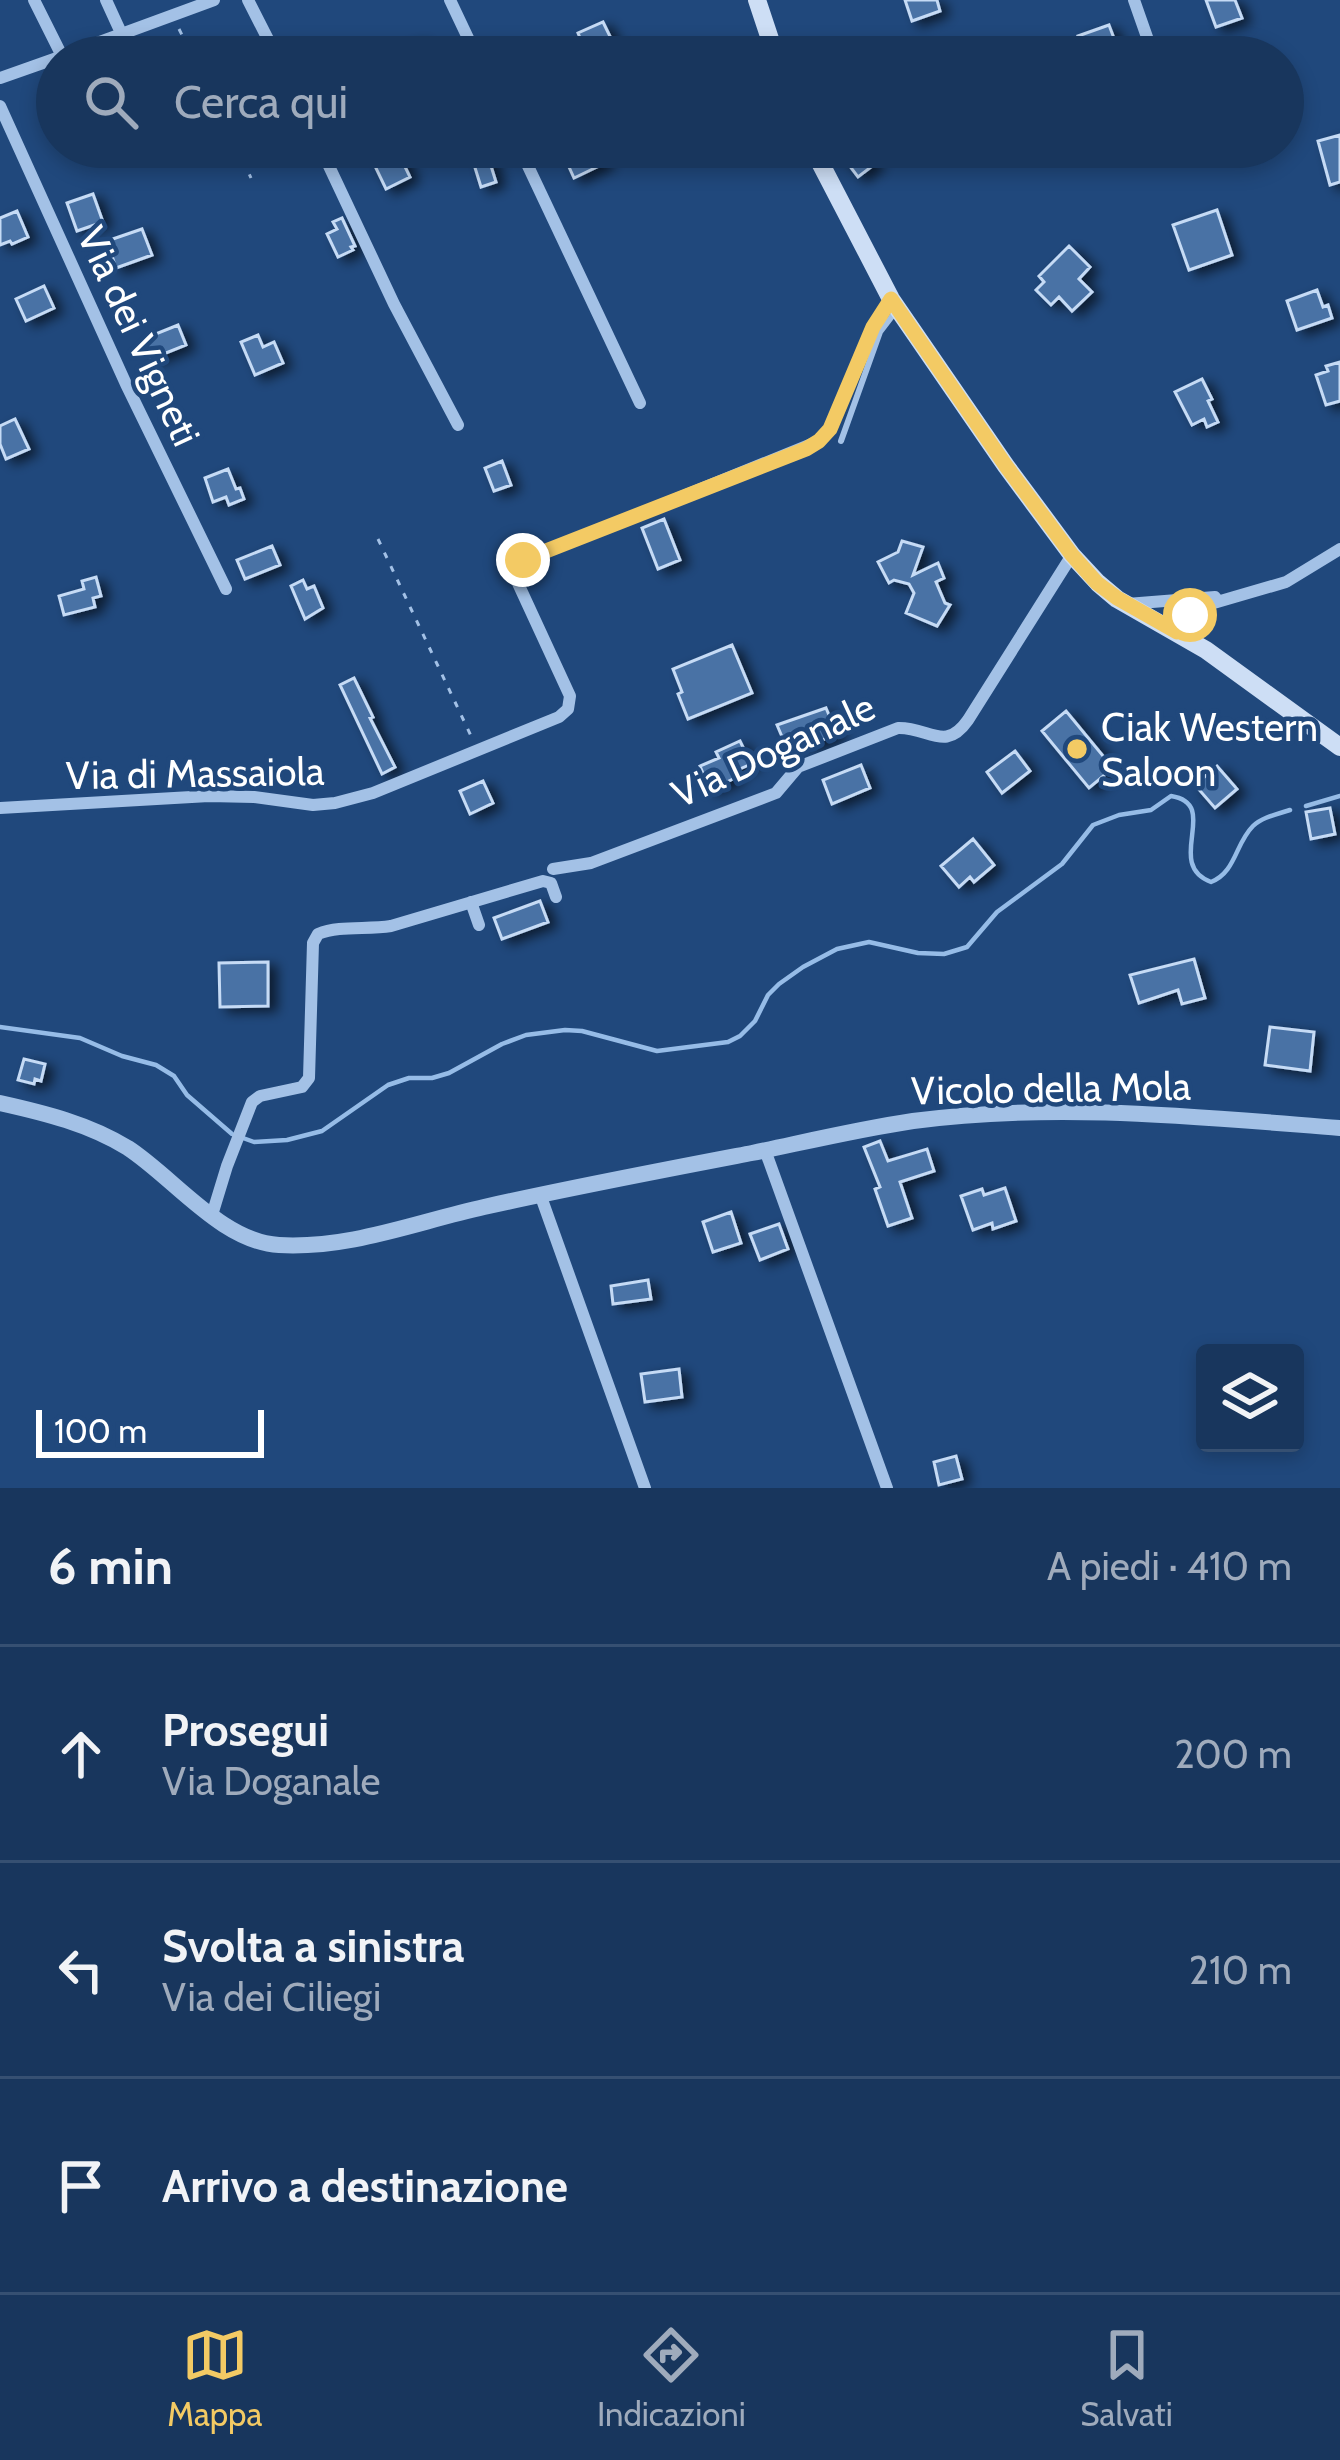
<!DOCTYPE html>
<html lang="it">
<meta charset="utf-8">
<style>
body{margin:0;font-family:Cabin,sans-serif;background:#213e63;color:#f1f3f6}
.controls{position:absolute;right:36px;bottom:36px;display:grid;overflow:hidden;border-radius:12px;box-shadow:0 6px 18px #0003}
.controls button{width:108px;height:108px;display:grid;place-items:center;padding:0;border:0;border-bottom:3px solid #365072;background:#18365d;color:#f1f3f6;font:60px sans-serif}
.scale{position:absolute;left:36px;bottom:30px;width:228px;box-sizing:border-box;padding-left:12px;border:6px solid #fff;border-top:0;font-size:33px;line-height:42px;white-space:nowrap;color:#fff;-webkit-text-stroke:9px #20487c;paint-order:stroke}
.stop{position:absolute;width:36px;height:36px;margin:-27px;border:9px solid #f3ca64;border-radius:50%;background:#fff}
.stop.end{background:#f3ca64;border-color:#fff;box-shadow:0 3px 12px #0008}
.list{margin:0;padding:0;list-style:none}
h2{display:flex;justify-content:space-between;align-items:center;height:156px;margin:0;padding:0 48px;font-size:51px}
h2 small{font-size:39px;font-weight:400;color:#9fabbc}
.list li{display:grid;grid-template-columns:78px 1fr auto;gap:36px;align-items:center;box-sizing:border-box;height:216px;padding:0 48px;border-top:3px solid #365072}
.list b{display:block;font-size:45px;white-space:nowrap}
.list p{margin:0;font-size:39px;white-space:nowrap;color:#9fabbc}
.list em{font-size:39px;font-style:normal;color:#9fabbc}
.icon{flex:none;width:66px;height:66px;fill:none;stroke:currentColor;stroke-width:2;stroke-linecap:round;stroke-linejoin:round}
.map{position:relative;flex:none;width:1340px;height:1488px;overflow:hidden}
.search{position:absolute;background:#18365d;box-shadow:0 6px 18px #0003;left:36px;right:36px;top:36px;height:132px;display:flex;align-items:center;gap:30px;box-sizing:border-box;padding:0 42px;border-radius:66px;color:#9fabbc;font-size:45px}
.sheet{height:804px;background:#18365d}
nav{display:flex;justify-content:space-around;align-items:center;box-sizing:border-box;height:168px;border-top:3px solid #365072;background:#18365d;font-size:33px;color:#9fabbc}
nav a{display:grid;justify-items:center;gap:6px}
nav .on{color:#f3ca64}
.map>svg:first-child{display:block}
</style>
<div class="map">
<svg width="1340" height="1488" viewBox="0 0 1340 1488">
<defs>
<filter id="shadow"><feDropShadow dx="8" dy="4.5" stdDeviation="6" flood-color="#0009"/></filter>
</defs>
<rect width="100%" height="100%" fill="#20487c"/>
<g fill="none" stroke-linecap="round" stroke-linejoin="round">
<!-- stream -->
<path stroke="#96bce7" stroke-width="4.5" d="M1306,806L1340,796
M0,1027L80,1038L122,1056L156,1065L174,1076L187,1095L232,1134L254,1142L287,1140L322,1131L388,1085L409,1078H432L449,1073L502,1044L526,1035L565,1030L582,1031L657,1051L728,1042L740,1036L755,1021L768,995L779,984L803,967L837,949L869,942L918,953L944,954L967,947L997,912L1062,864L1093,825L1119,815L1151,810L1171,796C1222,804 1163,864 1211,882C1236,872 1235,844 1253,826C1262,817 1278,814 1290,810"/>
</g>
<!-- building -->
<path fill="#4972a5" stroke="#c6dbf5" stroke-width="3" filter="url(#shadow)" d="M905,0H937L940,11L912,21Z
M1206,0H1235L1242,18L1216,27Z
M603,22L620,57H588L578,33Z
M1109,25L1121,57H1086L1078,36Z
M419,39L424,57H371L370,54Z
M1340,135V182L1330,185L1318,141Z
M560,147H597L605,163L574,178Z
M845,147H862L875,164L858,177L839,152Z
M397,150L410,177L386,189L373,162Z
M487,153L496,182L481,187L472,158Z
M93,194L103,222L77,231L67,203Z
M1217,210L1232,255L1189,270L1173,225Z
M17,211L28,237L12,244L10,241L0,245V218Z
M342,218L355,246L351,247L353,250L338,257L327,234L337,229L333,222Z
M142,229L152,255L116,268L107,241Z
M1069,246L1090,267L1079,279L1092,292L1072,311L1059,297L1051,305L1036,290L1044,282L1039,276Z
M44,286L54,308L26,321L16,299Z
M1317,290L1323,307L1328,305L1332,318L1297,330L1287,301Z
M178,325L186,345L151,359L143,339Z
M258,335L263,347L274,342L283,363L255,375L241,342Z
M1340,362V401L1326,405L1316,375L1328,371L1326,366Z
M1202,379L1212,399L1208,401L1218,422L1207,427L1204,419L1192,425L1175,392Z
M15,419L29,449L6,459L0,444V426Z
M502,461L511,485L494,491L485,468Z
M228,469L236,489L240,488L244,499L229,505L226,497L213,502L205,478Z
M664,519L680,560L658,569L642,528Z
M902,541L923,547L913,575L938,563L944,578L936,582L945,603L950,605L937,626L906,613L914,593L909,584L894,580L889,583L878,562L898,552Z
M272,546L280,565L245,579L237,560Z
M96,577L101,596L93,598L95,607L64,615L59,596L84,589L82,581Z
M303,580L307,589L314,586L323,608L305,619L291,586Z
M732,645L752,693L688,719L678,694L682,692L673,669Z
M354,678L373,717L370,718L395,767L382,774L340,685Z
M826,708L837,734L810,745L807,738L786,746L777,725Z
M1066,711L1113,768L1089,788L1042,731Z
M740,741L751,764L733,772L735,778L710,790L700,766L719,758L716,752Z
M1015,751L1030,771L1002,793L987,772Z
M861,765L870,788L832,804L823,780Z
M1217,766L1237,789L1215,808L1195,785Z
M483,781L493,803L470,814L460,791Z
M1330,808L1335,834L1311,839L1306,812Z
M973,839L994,865L974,882L970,877L959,887L941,866Z
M540,901L548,922L502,939L494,918Z
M1194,959L1205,998L1182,1004L1178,990L1139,1003L1130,975Z
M268,962V1006L220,1007L219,963Z
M1270,1027L1314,1032L1310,1071L1265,1065Z
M24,1059L45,1064L41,1081L35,1079L34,1084L18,1080Z
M880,1141L888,1161L927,1149L934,1171L900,1182L912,1218L888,1226L875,1189L880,1187L864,1147Z
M1005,1188L1016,1221L993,1229L992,1223L973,1230L961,1196L982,1189L984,1195Z
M731,1212L741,1243L713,1252L703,1222Z
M779,1224L788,1249L760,1260L750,1234Z
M648,1280L651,1299L613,1304L611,1286Z
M679,1369L682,1397L645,1402L641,1374Z
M956,1456L962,1479L939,1485L934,1462Z"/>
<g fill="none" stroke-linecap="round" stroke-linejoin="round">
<!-- path -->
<path stroke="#a3c1e6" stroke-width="3" stroke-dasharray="6 9" stroke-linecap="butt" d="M179,29L193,57
M237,147L251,178
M378,539L472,738"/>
<!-- service -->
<path stroke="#a3c1e6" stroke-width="6" d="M841,441L880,332L896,311"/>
<!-- minor -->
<path stroke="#a3c1e6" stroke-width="12" d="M34,0L62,56
M106,0L122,35
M248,0L277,57
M450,0L477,57
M1134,0L1154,57
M59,57L214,0
M0,78L57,58
M0,106L126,384L226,589
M320,147L394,304L458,425
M519,147L640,403
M1127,604L1215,597
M1177,632L1190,615L1200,607L1286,582L1340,549
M0,808L209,796L254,797L313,805L335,803L373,793L559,717L568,709L570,696L516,579L521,562L819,441L830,429L873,327L891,299
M553,869L591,863L776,793L798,767L898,728C929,727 945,753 968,720L1072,555
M471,902L479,925
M765,1150L887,1488
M540,1194L645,1488
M212,1215L227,1166L252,1102L260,1096L302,1087L309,1078L313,943L318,934C340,925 367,930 391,926L543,881L551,883L556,897"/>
<!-- tertiary -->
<path stroke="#a3c1e6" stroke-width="16" d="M0,1103C45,1113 89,1124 128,1148C174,1178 222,1242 279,1245C350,1249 416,1222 484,1207C573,1187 663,1170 752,1153C805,1142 859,1129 913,1121C1055,1102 1199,1117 1340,1128"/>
<!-- secondary -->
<path stroke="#cddef5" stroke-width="18" d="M757,0L776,57
M812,147L891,299L1006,466L1072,555L1098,583L1117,599L1206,650L1340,747"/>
</g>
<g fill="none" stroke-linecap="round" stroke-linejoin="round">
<!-- route -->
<path stroke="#f3ca64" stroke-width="15" d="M523,560L806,449L819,441L830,429L873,327L891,299L1006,466L1072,555L1097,583L1117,598L1177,632L1190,615"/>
</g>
<!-- markers -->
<circle fill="#f3ca64" stroke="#20487c" stroke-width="4.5" cx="1077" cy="749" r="12"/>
<g text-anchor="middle" stroke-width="9" stroke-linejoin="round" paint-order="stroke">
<!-- street labels -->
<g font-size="39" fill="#fff" stroke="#20487c">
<text transform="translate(139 336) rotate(65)" y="14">Via dei Vigneti</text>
<text transform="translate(773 750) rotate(-25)" y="14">Via Doganale</text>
<text transform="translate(195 773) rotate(-1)" y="14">Via di Massaiola</text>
<text transform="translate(1051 1088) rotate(-1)" y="14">Vicolo della Mola</text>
</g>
<!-- poi labels -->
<g font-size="39" fill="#fff" stroke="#20487c" text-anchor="start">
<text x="1101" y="741">Ciak Western<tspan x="1101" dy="45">Saloon</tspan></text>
</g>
</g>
</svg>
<div class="controls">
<button><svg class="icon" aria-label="layers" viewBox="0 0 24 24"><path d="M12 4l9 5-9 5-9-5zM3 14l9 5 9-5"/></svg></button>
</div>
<div class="scale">100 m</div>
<div class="stop" style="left:1190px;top:615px"></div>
<div class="stop end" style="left:523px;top:560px"></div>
<div class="search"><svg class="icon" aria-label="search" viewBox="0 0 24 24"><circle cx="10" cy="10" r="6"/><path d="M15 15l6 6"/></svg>Cerca qui</div>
</div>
<section class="sheet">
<h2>6 min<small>A piedi · 410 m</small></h2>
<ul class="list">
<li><svg class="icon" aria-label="ahead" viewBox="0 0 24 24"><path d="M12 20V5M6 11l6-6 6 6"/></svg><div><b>Prosegui</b><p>Via Doganale</p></div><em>200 m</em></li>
<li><svg class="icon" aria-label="left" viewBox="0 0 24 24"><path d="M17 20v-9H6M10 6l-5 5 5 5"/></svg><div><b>Svolta a sinistra</b><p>Via dei Ciliegi</p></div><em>210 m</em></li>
<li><svg class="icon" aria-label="arrive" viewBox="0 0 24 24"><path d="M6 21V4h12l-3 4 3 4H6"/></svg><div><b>Arrivo a destinazione</b></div></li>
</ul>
</section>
<nav>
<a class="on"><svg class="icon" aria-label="map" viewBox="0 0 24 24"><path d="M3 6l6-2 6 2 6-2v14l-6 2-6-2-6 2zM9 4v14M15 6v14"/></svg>Mappa</a>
<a><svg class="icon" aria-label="directions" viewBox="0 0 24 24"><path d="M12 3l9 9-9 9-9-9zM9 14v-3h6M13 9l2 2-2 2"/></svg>Indicazioni</a>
<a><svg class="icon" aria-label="saved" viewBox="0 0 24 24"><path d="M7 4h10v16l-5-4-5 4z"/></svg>Salvati</a>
</nav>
